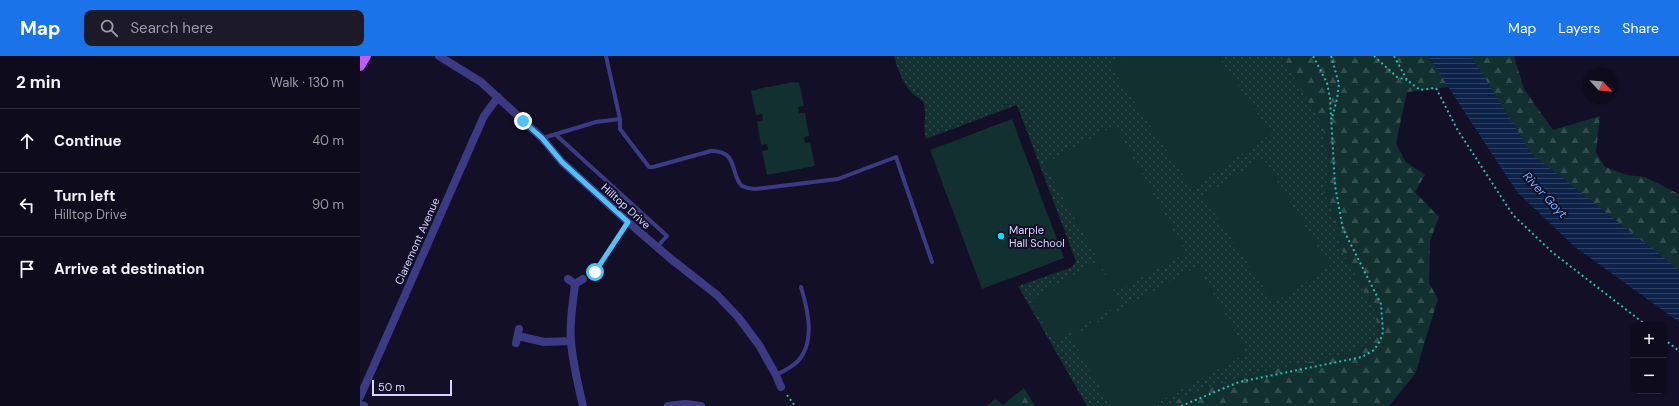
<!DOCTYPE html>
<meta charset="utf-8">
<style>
body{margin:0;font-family:"DM Sans",sans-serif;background:#1c1929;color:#f1f3f6}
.controls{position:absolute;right:12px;bottom:12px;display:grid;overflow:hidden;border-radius:8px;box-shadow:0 1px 3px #0004}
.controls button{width:36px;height:36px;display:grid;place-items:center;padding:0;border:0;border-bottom:1px solid #2e2b3b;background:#0e0b1c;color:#f1f3f6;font:20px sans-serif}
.compass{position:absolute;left:1223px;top:12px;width:36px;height:36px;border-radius:50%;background:#0e0b1c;box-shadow:0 1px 3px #0004;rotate:116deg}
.scale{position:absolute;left:12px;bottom:10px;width:80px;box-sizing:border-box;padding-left:4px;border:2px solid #d9d4ff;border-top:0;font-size:11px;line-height:14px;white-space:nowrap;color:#d9d4ff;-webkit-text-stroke:3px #130f26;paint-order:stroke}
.stop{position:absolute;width:12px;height:12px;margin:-9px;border:3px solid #4fc3f7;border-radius:50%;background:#fff}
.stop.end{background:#4fc3f7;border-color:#fff;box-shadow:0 1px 4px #0008}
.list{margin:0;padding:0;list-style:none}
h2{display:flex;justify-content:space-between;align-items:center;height:52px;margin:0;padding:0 16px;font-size:17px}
h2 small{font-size:13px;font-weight:400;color:#9b9ba3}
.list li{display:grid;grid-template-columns:26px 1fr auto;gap:12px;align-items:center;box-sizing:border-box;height:64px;padding:0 16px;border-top:1px solid #2e2b3b}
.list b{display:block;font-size:15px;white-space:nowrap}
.list p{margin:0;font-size:13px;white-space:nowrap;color:#9b9ba3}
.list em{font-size:13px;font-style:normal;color:#9b9ba3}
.icon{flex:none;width:22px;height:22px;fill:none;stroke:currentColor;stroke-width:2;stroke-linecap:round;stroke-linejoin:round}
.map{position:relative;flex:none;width:1319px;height:350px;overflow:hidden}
header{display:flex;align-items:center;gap:24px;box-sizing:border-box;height:56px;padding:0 20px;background:#1a73e8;color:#fff}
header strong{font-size:19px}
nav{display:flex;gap:22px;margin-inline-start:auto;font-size:14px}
.search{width:280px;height:36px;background:#1c1929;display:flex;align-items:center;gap:10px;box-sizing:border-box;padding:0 14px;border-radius:8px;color:#9b9ba3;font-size:15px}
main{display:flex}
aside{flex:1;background:#0e0b1c}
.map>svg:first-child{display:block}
</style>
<header>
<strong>Map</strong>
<div class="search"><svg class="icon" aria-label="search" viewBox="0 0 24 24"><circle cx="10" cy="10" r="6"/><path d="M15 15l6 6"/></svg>Search here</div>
<nav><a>Map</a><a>Layers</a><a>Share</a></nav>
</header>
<main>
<aside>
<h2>2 min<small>Walk · 130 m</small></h2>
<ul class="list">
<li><svg class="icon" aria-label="ahead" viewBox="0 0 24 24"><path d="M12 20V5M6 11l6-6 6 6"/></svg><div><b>Continue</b></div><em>40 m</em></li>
<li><svg class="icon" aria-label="left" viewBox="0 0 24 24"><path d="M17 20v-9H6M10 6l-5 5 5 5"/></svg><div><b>Turn left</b><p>Hilltop Drive</p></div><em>90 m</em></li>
<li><svg class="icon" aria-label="arrive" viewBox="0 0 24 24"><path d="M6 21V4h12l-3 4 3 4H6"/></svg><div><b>Arrive at destination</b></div></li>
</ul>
</aside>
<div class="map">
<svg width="1319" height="350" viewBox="0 0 1319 350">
<defs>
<pattern id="grass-dots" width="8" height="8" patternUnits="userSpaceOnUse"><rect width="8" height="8" fill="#12302f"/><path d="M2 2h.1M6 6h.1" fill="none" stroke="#344d4e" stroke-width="1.8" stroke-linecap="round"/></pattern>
<pattern id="forest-firs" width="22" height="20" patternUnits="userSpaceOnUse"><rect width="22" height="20" fill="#12302f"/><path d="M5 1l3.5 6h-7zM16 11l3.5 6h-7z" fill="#344d4e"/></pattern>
<pattern id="water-rules" width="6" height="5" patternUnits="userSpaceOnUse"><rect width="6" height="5" fill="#0c2248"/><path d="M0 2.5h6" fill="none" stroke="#2f4163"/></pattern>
</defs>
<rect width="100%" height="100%" fill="#130f26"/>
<!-- grass -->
<path fill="url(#grass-dots)" d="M534,0H934L962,31L1021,276L1009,294L814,350H727L658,230L712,211L716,205L657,49L566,83C562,71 568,56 563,46C560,42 554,40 551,36C543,27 537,12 534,0Z"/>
<!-- forest -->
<path fill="url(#forest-firs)" d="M921,0H1154L1164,33L1193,74L1240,60L1236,96L1245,111L1267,119L1285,121L1319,138V241L1273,210L1105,29L1047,36L1036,87L1045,105L1065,119L1055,136L1079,161L1070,185L1069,227L1078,243L1055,318L1029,350H809L820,342L880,321L994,296L1019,277L1013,248L1011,249L979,189L977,172L964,135L969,116L963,70Z
M664,332L675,350H627L635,343L643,349Z"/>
<!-- garden -->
<path fill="#12302f" d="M764,0H858L911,78L832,132L750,9Z
M434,26V27L439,26L444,50L438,51L439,57H445L449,80L444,81L445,87L450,86L455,110L407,119L402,95L408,94L407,88L401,89L397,66L403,64L402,58L396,59L391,35L397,34V33Z
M652,63L704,202L622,233L570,94Z
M755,69L826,197L756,236L684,108Z
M903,102L970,210L914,247L843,140Z
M737,205L761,248L694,286L670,244Z
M838,210L887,297L792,350H750L711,281Z"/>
<!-- water -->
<path fill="url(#water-rules)" d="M1068,0H1111L1172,98L1319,214V266L1215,191L1157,136Z"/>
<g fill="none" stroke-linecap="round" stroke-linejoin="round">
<!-- path -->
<path stroke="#2fb8b0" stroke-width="2" stroke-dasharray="2 3" stroke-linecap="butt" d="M971,0L979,28L977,43L972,62
M1014,0L1037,21L1047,24
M1034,0L1047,24L1060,34L1076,32L1097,73L1153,159L1192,196L1286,269
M230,219L235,215L264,172
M1304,283L1319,295
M427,339L435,350
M821,350L879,326L1002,301L1014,294L1020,285L1023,276L1021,248L983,173L975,130L970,42L967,27L953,0"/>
<!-- service -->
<path stroke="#3d3a85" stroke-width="4" d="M246,0L260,63V73L289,111H293L351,95C379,94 370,120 382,130C386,132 391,133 395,133L478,123L536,101L572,206
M195,78L307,180L297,191
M183,82L236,66L260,63
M416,319C426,314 438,308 443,298C454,279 447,251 441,231"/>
<!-- minor -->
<path stroke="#3d3a85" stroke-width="8" d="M79,0L121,26L182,82L202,106L268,166L311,203L357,239L378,261L399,289L416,319L421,331
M208,223L215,228L223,223
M215,228C213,247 209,267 211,286C213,308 218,329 223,350
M158,280L184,286L211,285
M156,287L159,273
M0,341L124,60L138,41
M0,349L4,350
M308,350L325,348L341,350"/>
<!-- primary -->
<path stroke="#c25bff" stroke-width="10" d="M0,10L6,0"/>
</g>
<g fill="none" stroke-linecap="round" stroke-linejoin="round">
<!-- route -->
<path stroke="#4fc3f7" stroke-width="5" d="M163,65L182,82L202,106L268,166L235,216"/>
</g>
<!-- markers -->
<circle fill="#00e5ff" stroke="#130f26" stroke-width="1.5" cx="641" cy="180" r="4"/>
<g text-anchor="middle" stroke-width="4" stroke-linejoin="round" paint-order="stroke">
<!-- street labels -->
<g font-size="11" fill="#d9d4ff" stroke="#130f26">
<text transform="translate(266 150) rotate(42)" y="4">Hilltop Drive</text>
<text transform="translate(57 185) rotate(-66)" y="4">Claremont Avenue</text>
</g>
<!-- poi labels -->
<g font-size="11" fill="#d9d4ff" stroke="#130f26" text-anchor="start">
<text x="649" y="178">Marple<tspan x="649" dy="13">Hall School</tspan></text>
</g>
<!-- water labels -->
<g font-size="12" font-style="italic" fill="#62b6ff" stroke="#130f26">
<text transform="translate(1185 139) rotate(47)" y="4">River Goyt</text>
</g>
</g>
</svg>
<div class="controls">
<button>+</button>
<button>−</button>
</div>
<svg class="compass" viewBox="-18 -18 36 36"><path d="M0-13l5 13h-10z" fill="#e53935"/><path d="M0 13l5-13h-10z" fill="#9b9ba3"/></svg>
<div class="scale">50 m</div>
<div class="stop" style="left:235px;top:216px"></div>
<div class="stop end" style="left:163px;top:65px"></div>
</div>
</main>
